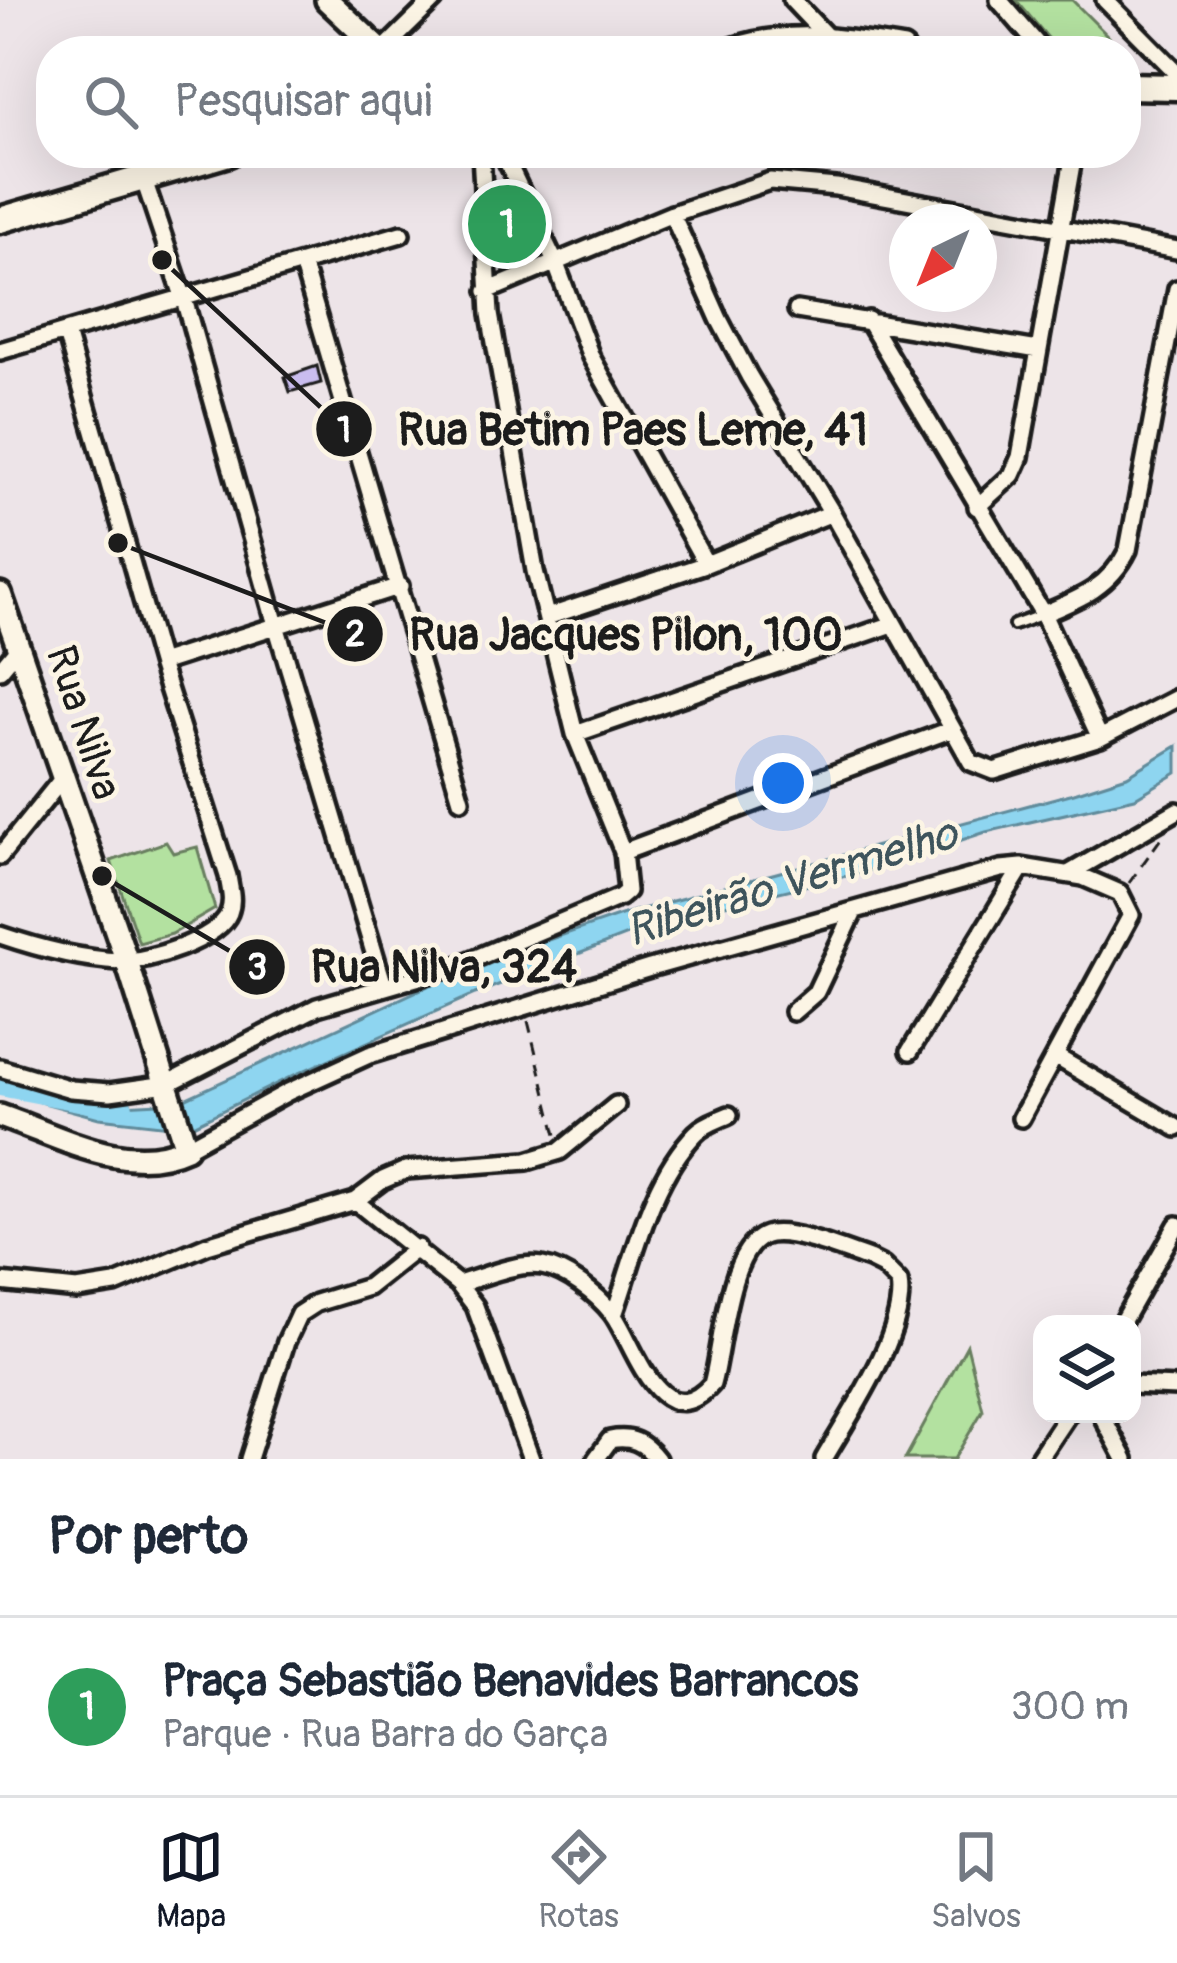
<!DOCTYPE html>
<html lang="pt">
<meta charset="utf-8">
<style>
body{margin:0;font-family:Pangolin,sans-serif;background:#f2f2f3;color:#1f2937}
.controls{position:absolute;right:36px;bottom:36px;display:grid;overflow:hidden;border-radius:24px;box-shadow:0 12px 48px #0002}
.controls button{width:108px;height:108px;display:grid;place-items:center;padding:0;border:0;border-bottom:3px solid #e0e1e3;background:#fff;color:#1f2937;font:60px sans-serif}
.compass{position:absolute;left:889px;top:204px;width:108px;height:108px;border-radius:50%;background:#fff;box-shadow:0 12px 48px #0002;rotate:223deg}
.you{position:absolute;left:783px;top:783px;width:42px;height:42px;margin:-30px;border:9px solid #fff;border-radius:50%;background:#1a73e8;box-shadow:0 0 0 18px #1a73e833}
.badge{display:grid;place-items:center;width:78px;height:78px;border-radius:50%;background:#111827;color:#fff;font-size:39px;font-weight:700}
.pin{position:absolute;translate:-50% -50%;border:6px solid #fff;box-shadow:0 3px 12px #0006}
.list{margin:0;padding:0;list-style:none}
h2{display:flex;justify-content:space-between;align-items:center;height:156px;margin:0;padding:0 48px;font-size:51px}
h2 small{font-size:39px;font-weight:400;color:#747a83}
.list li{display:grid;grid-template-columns:78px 1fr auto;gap:36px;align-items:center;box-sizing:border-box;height:180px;padding:0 48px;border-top:3px solid #e0e1e3}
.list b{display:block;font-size:45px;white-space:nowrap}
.list p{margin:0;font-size:39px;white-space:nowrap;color:#747a83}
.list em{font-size:39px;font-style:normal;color:#747a83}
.icon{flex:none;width:66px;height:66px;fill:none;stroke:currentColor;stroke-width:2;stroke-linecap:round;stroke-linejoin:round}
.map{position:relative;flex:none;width:1177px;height:1459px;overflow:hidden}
.search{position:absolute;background:#fff;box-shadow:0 12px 48px #0002;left:36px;right:36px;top:36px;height:132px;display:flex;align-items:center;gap:30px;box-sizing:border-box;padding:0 42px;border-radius:48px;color:#747a83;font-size:45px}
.sheet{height:336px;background:#fff}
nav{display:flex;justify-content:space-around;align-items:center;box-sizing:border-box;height:168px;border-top:3px solid #e0e1e3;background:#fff;font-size:33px;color:#747a83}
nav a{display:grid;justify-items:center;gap:6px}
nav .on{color:#111827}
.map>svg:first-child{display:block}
</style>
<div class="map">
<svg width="1177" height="1459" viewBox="0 0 1177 1459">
<rect width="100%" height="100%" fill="#ede4e8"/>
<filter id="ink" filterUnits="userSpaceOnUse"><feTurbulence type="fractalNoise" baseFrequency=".00833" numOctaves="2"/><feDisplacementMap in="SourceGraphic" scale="24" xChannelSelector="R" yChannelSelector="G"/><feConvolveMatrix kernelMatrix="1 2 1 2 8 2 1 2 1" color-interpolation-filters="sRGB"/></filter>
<g filter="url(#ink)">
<!-- green -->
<path fill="#b3e1a0" stroke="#687e5e" stroke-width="3" d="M1016,0H1072L1123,51H1059Z
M494,183L533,258L507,271L501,266Z
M166,842L173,853L197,847L215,909L172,934L139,943L111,861Z
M967,1345L983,1410L954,1459H905Z"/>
<!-- water -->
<path fill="#8ed5f0" stroke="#608b9b" stroke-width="3" d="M1177,746V773L1135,798L986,832L867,871L671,918L475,994L294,1075L187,1128L99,1118L0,1091V1082L54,1098L121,1105L178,1102L469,967L624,914L1074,793L1127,776Z"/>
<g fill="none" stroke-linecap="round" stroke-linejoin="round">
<!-- river -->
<path stroke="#8ed5f0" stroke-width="24" d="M0,1084L121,1107"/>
</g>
<!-- building -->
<path fill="#cabdef" stroke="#1c1c1c" stroke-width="3" d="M317,366L321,383L290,392L285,377Z"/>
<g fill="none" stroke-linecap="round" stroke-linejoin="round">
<defs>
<path id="service" d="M1014,625L1041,615"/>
<path id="minor" d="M792,0L829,39
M999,0L1043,51
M1105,0L1177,73
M382,51L434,0
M503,153L556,264L591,357L706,564
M143,177L184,299L276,625L384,986
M672,214L719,319L749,376L832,513L971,762L994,771L1100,738L1177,698
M302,263L461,800
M487,291L672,214L770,181L836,187L1177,250
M797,310L1038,350
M868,320L1043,614L1100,738
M0,351L401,234
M977,507L1012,475L1020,457L1074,153
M1043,614C1079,599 1110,587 1128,550L1177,289
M547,617L706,564L832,513
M160,663L400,586
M0,670L19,647
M575,734L893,624
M623,852L950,730
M0,856L62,779
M1070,873L1177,811
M0,935C38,948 79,959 120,961C147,962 218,940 229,913C234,901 230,889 228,876L160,663L66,333
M793,1012L816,992L853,914
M910,1051L1022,867
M1055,1056L1177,1128
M0,1068L71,1089L110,1092L167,1084L317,1007L457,966L620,897L627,891L623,852L575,734L535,571L490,314L481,153
M186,1148L288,1092L369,1055L650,968L1001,869L1022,867L1083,877L1120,893L1131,915L1021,1118
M355,1201L458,1284L475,1306L531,1459
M0,1282L77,1290L115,1284L207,1245L355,1201L383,1180L406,1170L527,1161L560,1151L616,1105
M458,1284C484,1277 515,1262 542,1266C566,1270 597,1294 612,1313C633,1340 660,1442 712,1384C723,1348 727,1241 770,1234C795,1230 845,1251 869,1259L883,1266L899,1282C908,1330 848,1417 824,1459
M614,1315C635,1256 650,1180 696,1133C705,1124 718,1120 729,1115
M1121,1324L1177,1225
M1132,1385L1177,1387
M1101,1414L1125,1459
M249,1459L286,1342L299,1314L316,1303L368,1287L417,1248
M596,1459L610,1440C631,1436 644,1442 657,1459
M1038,1459L1068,1414"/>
<path id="tertiary" d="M0,594L127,962L186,1148C126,1176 59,1136 0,1116"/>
<path id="secondary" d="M327,0L381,51"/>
<path id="primary" d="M734,51C789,32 846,42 902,51
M1126,86L1177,87
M0,220L229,153"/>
</defs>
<!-- service casing -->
<use href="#service" stroke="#1c1c1c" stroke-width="16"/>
<!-- minor casing -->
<use href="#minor" stroke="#1c1c1c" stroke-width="24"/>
<!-- tertiary casing -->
<use href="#tertiary" stroke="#1c1c1c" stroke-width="30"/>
<!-- secondary casing -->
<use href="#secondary" stroke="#1c1c1c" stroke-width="30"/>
<!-- primary casing -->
<use href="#primary" stroke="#1c1c1c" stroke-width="33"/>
<!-- path -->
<path stroke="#1c1c1c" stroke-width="3" stroke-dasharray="12 9" stroke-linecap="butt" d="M1129,883L1162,837
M528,1021L556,1135"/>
<!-- service -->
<use href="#service" stroke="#fcf5e5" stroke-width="8"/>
<!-- minor -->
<use href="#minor" stroke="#fcf5e5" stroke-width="15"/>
<!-- tertiary -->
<use href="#tertiary" stroke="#fcf5e5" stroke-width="21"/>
<!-- secondary -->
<use href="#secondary" stroke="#fcf5e5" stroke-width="21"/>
<!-- primary -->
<use href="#primary" stroke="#fcf5e5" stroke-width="24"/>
</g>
</g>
<g text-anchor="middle" stroke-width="9" stroke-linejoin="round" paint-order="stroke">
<!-- street labels -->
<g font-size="42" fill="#1c1c1c" stroke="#fcf5e5">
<text transform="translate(85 722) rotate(72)" y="15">Rua Nilva</text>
</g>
<!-- water labels -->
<g font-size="45" font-style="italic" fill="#3e545c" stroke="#fcf5e5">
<text transform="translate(791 881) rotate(-17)" y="16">Ribeirão Vermelho</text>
</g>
</g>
<!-- callouts -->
<path fill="none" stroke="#1c1c1c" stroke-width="4.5" d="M162 260L344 429M118 543L355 634M102 876L257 967"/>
<g fill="#1c1c1c" stroke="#fcf5e5" stroke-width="4.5">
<circle cx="162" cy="260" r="12"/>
<circle cx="118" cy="543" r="12"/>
<circle cx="102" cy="876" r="12"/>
<circle cx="344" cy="429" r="30"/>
<circle cx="355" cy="634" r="30"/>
<circle cx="257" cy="967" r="30"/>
</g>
<g font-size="36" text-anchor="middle" font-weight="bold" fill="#fff">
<text x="344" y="442">1</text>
<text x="355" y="646">2</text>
<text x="257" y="979">3</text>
</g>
<g font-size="45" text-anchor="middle" font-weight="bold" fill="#1c1c1c" stroke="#fcf5e5" stroke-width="9" stroke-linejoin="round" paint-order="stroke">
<text x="633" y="445">Rua Betim Paes Leme, 41</text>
<text x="626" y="650">Rua Jacques Pilon, 100</text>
<text x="444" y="982">Rua Nilva, 324</text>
</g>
</svg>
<div class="controls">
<button><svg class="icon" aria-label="layers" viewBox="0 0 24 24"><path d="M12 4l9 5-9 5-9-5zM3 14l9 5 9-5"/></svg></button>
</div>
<svg class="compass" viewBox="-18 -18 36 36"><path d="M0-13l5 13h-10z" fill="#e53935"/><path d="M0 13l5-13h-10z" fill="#747a83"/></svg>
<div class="you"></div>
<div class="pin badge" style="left:507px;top:224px;background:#2e9e5b">1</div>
<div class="search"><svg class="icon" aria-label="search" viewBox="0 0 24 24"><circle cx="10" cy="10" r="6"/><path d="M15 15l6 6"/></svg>Pesquisar aqui</div>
</div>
<section class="sheet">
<h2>Por perto<small></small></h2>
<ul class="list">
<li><span class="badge" style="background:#2e9e5b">1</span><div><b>Praça Sebastião Benavides Barrancos</b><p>Parque · Rua Barra do Garça</p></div><em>300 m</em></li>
</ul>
</section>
<nav>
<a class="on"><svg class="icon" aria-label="map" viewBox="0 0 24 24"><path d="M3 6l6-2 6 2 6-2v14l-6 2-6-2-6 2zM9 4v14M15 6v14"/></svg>Mapa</a>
<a><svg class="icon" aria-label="directions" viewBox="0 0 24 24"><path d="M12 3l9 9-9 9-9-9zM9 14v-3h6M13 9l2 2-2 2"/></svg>Rotas</a>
<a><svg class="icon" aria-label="saved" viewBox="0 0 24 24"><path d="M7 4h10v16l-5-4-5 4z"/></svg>Salvos</a>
</nav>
